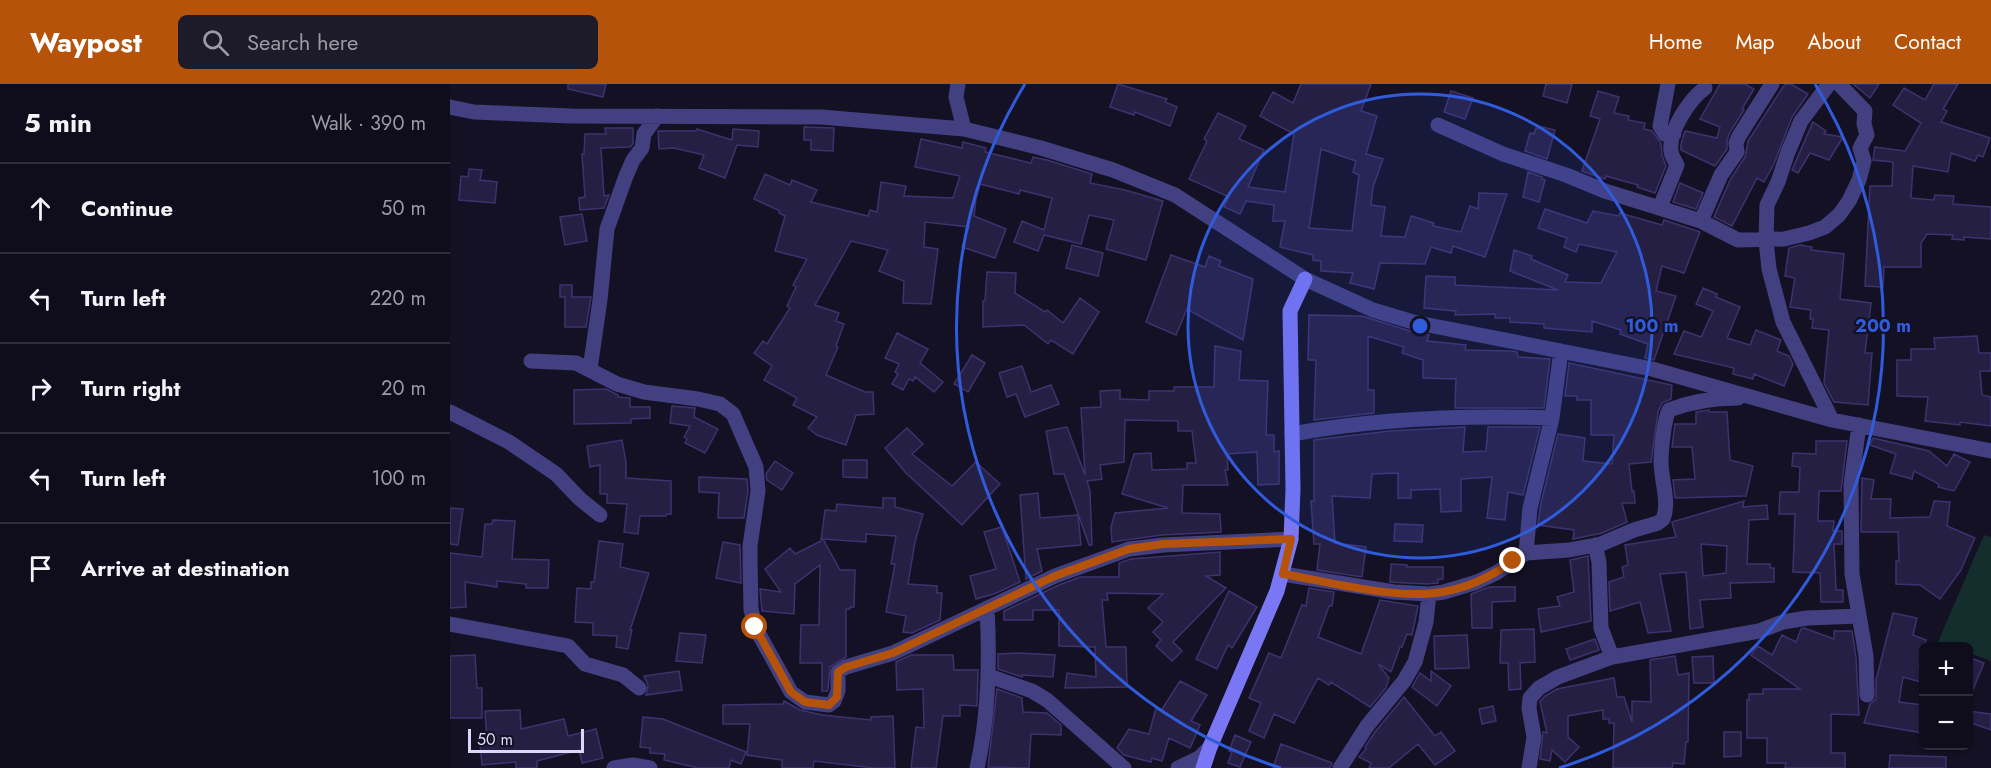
<!DOCTYPE html>
<meta charset="utf-8">
<style>
body{margin:0;font-family:Jost,sans-serif;background:#1d1b29;color:#f1f3f6}
.controls{position:absolute;right:18px;bottom:18px;display:grid;overflow:hidden;border-radius:9px;box-shadow:0 2px 4px #0004}
.controls button{width:54px;height:54px;display:grid;place-items:center;padding:0;border:0;border-bottom:2px solid #2f2d3b;background:#0f0d1c;color:#f1f3f6;font:30px sans-serif}
.scale{position:absolute;left:18px;bottom:15px;width:116px;box-sizing:border-box;padding-left:6px;border:3px solid #dcd8fc;border-top:0;font-size:16px;line-height:21px;white-space:nowrap;color:#dcd8fc;-webkit-text-stroke:4px #141125;paint-order:stroke}
.stop{position:absolute;width:18px;height:18px;margin:-14px;border:4px solid #b45309;border-radius:50%;background:#fff}
.stop.end{background:#b45309;border-color:#fff;box-shadow:0 2px 6px #0008}
.list{margin:0;padding:0;list-style:none}
h2{display:flex;justify-content:space-between;align-items:center;height:78px;margin:0;padding:0 24px;font-size:26px}
h2 small{font-size:20px;font-weight:400;color:#9b9ca3}
.list li{display:grid;grid-template-columns:39px 1fr auto;gap:18px;align-items:center;box-sizing:border-box;height:90px;padding:0 24px;border-top:2px solid #2f2d3b}
.list b{display:block;font-size:22px;white-space:nowrap}
.list em{font-size:20px;font-style:normal;color:#9b9ca3}
.icon{flex:none;width:33px;height:33px;fill:none;stroke:currentColor;stroke-width:2;stroke-linecap:round;stroke-linejoin:round}
.map{position:relative;flex:none;width:1541px;height:684px;overflow:hidden}
header{display:flex;align-items:center;gap:36px;box-sizing:border-box;height:84px;padding:0 30px;background:#b45309;color:#fff}
header strong{font-size:28px}
nav{display:flex;gap:33px;margin-inline-start:auto;font-size:21px}
.search{width:420px;height:54px;background:#1d1b29;display:flex;align-items:center;gap:15px;box-sizing:border-box;padding:0 21px;border-radius:9px;color:#9b9ca3;font-size:22px}
main{display:flex}
aside{flex:1;background:#0f0d1c}
.map>svg:first-child{display:block}
</style>
<header>
<strong>Waypost</strong>
<div class="search"><svg class="icon" aria-label="search" viewBox="0 0 24 24"><circle cx="10" cy="10" r="6"/><path d="M15 15l6 6"/></svg>Search here</div>
<nav><a>Home</a><a>Map</a><a>About</a><a>Contact</a></nav>
</header>
<main>
<aside>
<h2>5 min<small>Walk · 390 m</small></h2>
<ul class="list">
<li><svg class="icon" aria-label="ahead" viewBox="0 0 24 24"><path d="M12 20V5M6 11l6-6 6 6"/></svg><div><b>Continue</b></div><em>50 m</em></li>
<li><svg class="icon" aria-label="left" viewBox="0 0 24 24"><path d="M17 20v-9H6M10 6l-5 5 5 5"/></svg><div><b>Turn left</b></div><em>220 m</em></li>
<li><svg class="icon" aria-label="right" viewBox="0 0 24 24"><path d="M7 20v-9h11M14 6l5 5-5 5"/></svg><div><b>Turn right</b></div><em>20 m</em></li>
<li><svg class="icon" aria-label="left" viewBox="0 0 24 24"><path d="M17 20v-9H6M10 6l-5 5 5 5"/></svg><div><b>Turn left</b></div><em>100 m</em></li>
<li><svg class="icon" aria-label="arrive" viewBox="0 0 24 24"><path d="M6 21V4h12l-3 4 3 4H6"/></svg><div><b>Arrive at destination</b></div></li>
</ul>
</aside>
<div class="map">
<svg width="1541" height="684" viewBox="0 0 1541 684">
<rect width="100%" height="100%" fill="#141125"/>
<!-- green -->
<path fill="#142e2d" d="M1534,451L1541,453V577L1519,569L1518,562H1502L1488,558Z"/>
<!-- building -->
<path fill="#261f44" stroke="#3e326e" stroke-width="1.5" fill-rule="evenodd" d="M118,0H156L153,13L118,5Z
M668,0L717,15L715,18L727,23L720,42L685,28L684,31L660,23Z
M851,0H921L911,27L927,32L916,70L933,75L923,103L921,121L935,123L931,152L955,153L961,132L984,139L983,142L1011,148L1020,122L1028,125L1029,109L1057,110L1035,173L1003,162L1001,169L981,163L975,180L930,179L924,205L900,199L903,189L871,187V177L863,176V171L830,163L835,137H823L824,121L796,117L790,130L774,123L779,113L739,95L757,57L754,55L768,29L796,42L789,55L814,66L798,103L835,108L844,50L810,32L823,8L843,19ZM871,65L906,77L903,88L909,91L902,147L859,144Z
M1096,0H1122L1117,19L1093,12Z
M1270,0H1295L1304,5L1292,25L1294,26L1280,48L1277,56V65L1265,82L1231,66V60L1235,47L1267,54L1270,43L1250,35Z
M1335,0H1341L1358,10L1342,33L1324,80L1314,98L1307,94L1282,142L1264,133L1280,96L1295,73L1298,57Z
M1403,0H1429L1420,14Z
M1484,0H1508L1493,25L1497,27L1491,38L1540,54L1533,73L1528,71L1525,77L1501,69L1498,88L1463,82L1461,114L1484,116L1485,111L1504,112L1503,120L1541,123V155L1514,153V156L1502,155L1503,151L1477,150L1471,159V183H1434L1433,203L1415,202L1420,102H1442L1443,78L1423,76L1425,63L1455,67L1471,39L1443,21L1454,4L1475,16Z
M1001,7L1023,14L1015,35L994,28Z
M1148,7L1169,13L1164,29L1179,32L1178,36L1195,39L1194,45L1202,47L1211,59L1212,71L1216,82L1205,109L1187,103L1188,101L1156,92L1155,95L1132,87L1150,35L1140,32Z
M1363,38L1376,47L1374,50L1393,53L1379,76L1360,69L1348,89L1342,86Z
M354,43L384,44L383,67L361,66V56H354Z
M1092,43L1105,46L1097,75L1075,67L1080,49L1084,50L1086,44L1092,45Z
M155,44H183V60L180,63L151,64L154,112L159,111L154,124L130,126L129,114L135,113L132,70H134L135,50H156Z
M247,45L282,56L283,45L309,47L308,63L287,61L275,94L249,84L254,71L224,64L209,65L208,47H246Z
M471,55L512,64L513,58L536,64L535,68L581,79L583,73L597,76L642,90L640,99L675,106L713,117L696,176L656,165L664,136L639,131L631,160L594,151L588,167L564,158L572,137L594,146L602,114L570,106L569,110L530,100L526,115L524,132L556,145L545,174L512,163L519,143L475,138L474,163L488,165L481,220L453,219L454,197L429,187L438,166L401,157L365,221L389,229L386,237L394,240L386,262L388,263L376,291L415,308H423L424,330L406,331L396,361L367,351L358,344L367,333L343,321L347,314L314,296L322,282L304,269L313,257L317,260L340,224L337,222L346,203L343,201L357,175L325,167L335,132L329,129L330,127L304,115L315,90L340,101L342,96L367,106L361,118L418,132L420,126L427,128L431,98L456,102L454,112L503,114L510,92L465,83Z
M19,85L32,86L30,96L47,98L45,119L9,116L11,92L18,93Z
M1078,88L1092,93V95L1095,96L1089,118L1073,113Z
M1230,99L1253,109L1246,125L1223,118Z
M1095,125L1137,139L1143,127L1169,132L1170,129L1212,141L1214,136L1250,148L1234,189L1212,182L1206,207L1226,212L1204,276L1195,274L1198,260L1170,250L1171,246L1142,237V248L1094,244V240L1060,238V234H1045V230L1005,231L1006,227L974,224L976,192L1005,193V201L1108,206L1060,187L1064,166L1082,172L1081,175L1118,191L1115,198L1151,199L1167,168L1129,160L1126,168L1114,163L1117,154L1088,144Z
M132,130L137,157L115,161L110,133Z
M622,161L653,169L648,192L616,184Z
M1350,161L1362,163L1361,166L1394,170L1390,215L1421,219L1415,269H1422L1418,321L1384,318L1374,299L1379,246L1362,244L1363,235H1360L1361,226L1340,223L1345,194L1335,192L1339,164Z
M721,171L755,183L759,172L771,177L769,182L803,195L793,256L737,225L726,251L696,238Z
M537,188L566,189L565,209L595,228L597,226L613,239L630,214L649,228L623,270L601,256L598,260L574,241L533,243V217H535Z
M110,201H122V213H141L136,243H115V213H110Z
M1253,204L1267,210L1266,213L1290,223L1277,254L1300,261L1306,246L1331,256L1327,267L1339,272L1343,280L1334,302L1304,290L1303,295L1283,290L1284,284L1224,270L1234,247L1251,253L1263,227L1246,220Z
M859,231L912,232L960,247L979,251L977,257L1016,261L1015,266L1061,267L1067,268L1068,273L1100,275L1094,324H1005L1006,295L973,294V276L952,269L954,263L918,252V306H924V329L864,336L866,276H858Z
M447,249L478,265L470,279L493,298L484,308L465,293L463,297L459,295L453,306L442,300L448,290L445,288L449,280L435,274Z
M1527,252L1529,269H1541V287H1530L1532,311L1541,313V342L1510,338V341L1475,337L1478,313L1447,312V276H1461V265H1485L1484,254Z
M765,262L791,267L789,296L818,297L816,351H824V368L829,367V400L808,401L807,368L777,370L778,386H775L778,401H733L732,429L770,430L771,448L712,451L662,458L661,443L665,429L718,424L672,410L684,370L701,369L702,386L737,385V379H746L742,347H728V337L675,336L674,378L650,381L652,395L637,397L640,407L642,461H639L614,390H604L596,347L617,343L635,391L631,324L651,323L650,307L670,306V315L699,316V307H724V303H764Z
M522,271L535,279L518,308L504,300Z
M1119,279L1222,301L1221,315L1212,319L1208,328L1201,378L1179,380L1182,407H1184L1185,419H1172L1177,438L1152,449L1123,455L1124,446L1088,441L1091,419L1108,350L1135,354L1133,377L1162,380L1164,351H1141V316H1127V312H1115Z
M572,282L581,308L601,301L609,320L575,333L566,310L557,313L549,289Z
M156,305L168,311V313L180,314V323H200V334L181,335V339L124,340V306Z
M222,322L245,324L244,333L268,345L255,369L235,359L237,355L234,353L240,342L220,339Z
M1259,326V328H1277L1280,376L1303,382L1296,412L1225,414L1223,396L1245,395L1242,363H1222L1225,340H1246V328Z
M1015,343L1013,368L1036,367L1038,343H1090L1073,411L1058,408L1055,436L1037,434L1042,393L1011,395V427L991,428L990,405L961,406V414H948V389L922,390L920,414L882,412L885,459L916,463L912,493L867,486L870,460H864L861,417H864V356L940,347Z
M457,344L473,360L462,370L502,402L526,378L550,400L512,441L456,389L435,364Z
M1423,354L1479,367L1497,382L1504,370L1520,378L1504,407L1488,403L1489,400L1464,387L1462,395L1440,389L1446,370L1420,361Z
M172,356L176,378V394L221,397V430H217L216,432H190L188,450L174,448L177,420L157,419V410H150V381L140,383L137,362Z
M1366,357H1397L1391,407H1369L1368,437H1384L1383,447H1392V460H1384L1386,506H1393V518H1371L1370,489L1343,488L1345,430H1329L1330,408H1349L1350,383L1342,382L1343,369L1366,370Z
M393,376H417V394L393,393Z
M325,377L343,389L332,406L317,396L316,390Z
M249,393L297,395L298,407L294,434H268L269,409L249,408Z
M1412,394L1424,396L1421,415H1441L1440,434L1480,433L1484,417L1500,418L1497,442L1525,454L1511,486L1490,515L1470,501L1446,500V477H1449L1448,448H1411Z
M588,409L590,434L628,431L631,461L587,465L592,487L576,495L570,411Z
M433,414H445V423L473,430L465,458L458,500L487,502V509H492L490,536L462,549L453,548L456,532L436,528L445,480H441L446,452L416,450V458L373,455L390,486H405L404,523H400V525H396V573L380,583L378,605L377,607H372V579H350L351,541H369L370,481L345,500L344,530L312,527L310,505L331,508L315,485L340,464L345,470L371,457L375,426L386,427L387,420L433,424Z
M1294,417L1293,423L1317,421L1318,435L1299,436L1297,480H1320V484H1324V498L1280,499L1281,514L1250,516L1253,543L1240,545L1236,488L1210,490L1221,547L1198,549L1190,518L1160,527L1159,498L1174,493L1172,483L1178,481L1175,461L1226,453L1222,438ZM1251,460L1277,462L1276,489L1253,492Z
M0,424L13,425L8,461L0,460Z
M43,436L65,437L62,475L99,476L98,504H76V500L47,497V503L15,498L16,523L0,524V469L32,473L35,440H42Z
M945,440L973,441L972,458L944,457Z
M552,443L570,498L544,510L526,515L520,492L546,485L534,448Z
M149,457L173,460L170,483L199,489L180,546H182L178,565L166,563L167,552L143,551V539L125,538L127,504L141,505V498H144Z
M273,458L290,461L291,499L266,494Z
M770,468V491L756,492L776,504L723,558L732,567L722,577L706,562L711,556L703,548L713,538L698,524L713,510L657,509L658,516H652L656,563H676L677,603L615,604L617,589L646,593L645,563L609,562V526H583V536H554V527L609,501L630,493H669V479L681,475Z
M1138,472L1141,537L1091,548L1088,525L1110,522L1107,513L1124,508L1120,476Z
M941,480L957,481V483H993V495H988V499L977,500L940,498Z
M1039,503H1065V517L1042,518V544H1022L1021,510Z
M859,504L884,508L882,522H879L868,553L911,570L930,516L968,522L962,551L957,550L952,563H950L941,588L928,580L939,594L936,604L920,623L881,598L879,601L868,594L844,639L824,630L814,654L799,647L811,619L799,614L819,569L831,574L852,521L856,522Z
M779,507L807,523L782,564L778,561L767,585L746,575Z
M1443,529L1467,534L1463,551L1476,556L1469,582L1473,584L1471,598L1453,593L1449,618L1473,621V649L1414,639L1420,620L1426,615V596Z
M1354,544L1384,555V547H1402L1406,573L1409,631L1381,630V669H1395V684H1335L1336,679H1317V654H1297V616H1299V610H1313V605H1350L1301,571L1308,562L1322,571L1332,551L1346,558L1351,545Z
M1084,545L1085,578L1070,579L1071,605L1059,606L1058,579H1050L1051,546Z
M230,549L256,551L252,579L226,577Z
M1017,551L1019,584L985,585L984,552Z
M1145,555L1149,566L1120,576L1116,565Z
M570,569L605,571L603,593L572,591V593L548,585V570Z
M25,571L27,604H32V634H0V572Z
M461,571H503L504,586H528L527,622L510,621V632H493L486,684H461L466,643L474,644L473,605L447,606L446,578Z
M1225,572L1228,591L1239,589L1238,658H1236L1234,680L1223,679L1222,684H1163L1164,639H1159V635H1153V626L1118,632V653L1129,663L1115,678L1102,666L1100,677L1090,675L1093,648L1097,649L1090,618L1095,612L1107,605L1164,594L1167,613H1174L1182,638V617L1201,618L1200,576Z
M1263,572L1264,599H1244L1242,573Z
M1518,573L1534,579L1519,615H1518Z
M229,587L232,606L196,611L198,601L194,592Z
M981,587L1001,602L987,622L962,603L970,589L981,597Z
M730,597L757,611L741,637L750,641L740,664L719,654L712,677L702,674L701,678L674,671L667,664L679,645L699,650L706,624L711,627Z
M547,605L572,614L573,628L597,629L611,641V651L581,650L579,684L538,683Z
M954,613L985,652L991,648L1005,667L985,681L968,660L939,684H919L921,679L909,673L916,665L915,663L925,648Z
M334,617L350,626L372,631L421,636V633L443,632L445,684H424L364,677L363,684H332V676L297,671L300,640H273V621L333,620Z
M1043,622L1046,637L1032,640L1029,625Z
M70,626L71,645L114,635L118,652L146,645L153,674L132,679L129,666L87,677V684H66V678L32,681L30,659H37L35,627Z
M1518,627L1541,630V646L1518,638Z
M193,633L213,635L296,668L291,680L281,676L279,684H248L214,676L215,670L200,669V664L190,663Z
M1274,648H1291V672L1274,673Z
M785,651L801,658L790,683L778,679L782,668L779,667Z
M831,660L882,679L880,684H823Z
M1440,671L1496,673V684H1439Z"/>
<g fill="none" stroke-linecap="round" stroke-linejoin="round">
<!-- street -->
<path stroke="#424080" stroke-width="15" d="M508,0L506,13L514,45
M1218,0L1210,42L1215,50H1224
M1379,0L1351,37L1338,68L1328,98L1317,121L1316,156L1319,185L1333,238L1382,336
M0,23L24,28L121,32L371,33L514,45L591,64L663,86L725,111L855,195L923,226L963,238L1202,285L1382,336L1541,367
M988,41L1053,70L1116,91L1155,107L1251,137L1288,156L1334,155L1359,149L1375,143L1389,131L1399,117L1409,96L1414,77L1410,64L1417,51L1414,40L1415,27L1389,0
M1210,123L1227,81C1225,77 1221,71 1221,67C1218,47 1240,15 1255,4
M1251,137L1271,91L1287,68L1286,59L1289,52L1322,0
M81,277L126,279L167,300L194,308L248,315L270,320L283,330L306,383L308,407L300,462V477L301,525L305,543L341,608L355,618L379,621L384,617L388,607V588L396,583L443,569L605,492L679,465L713,461L841,455
M140,285L150,216L157,145L176,92L183,76L192,64L194,50L207,32
M0,328L59,358L106,390L130,415L150,431
M1409,341L1401,400L1402,490L1416,572L1417,611
M842,350C929,334 1014,331 1102,334
M1145,461L1149,478L1151,544L1162,573
M1076,469L1080,424L1102,334L1111,267
M833,490L944,508L979,510L994,508L1027,498L1046,489L1076,469L1119,466L1151,460L1184,446L1208,439L1213,435C1220,418 1211,396 1211,378C1211,366 1214,336 1219,326C1240,318 1265,314 1288,314
M0,540L118,562L135,580L173,591L189,604
M539,592L582,607L597,616L674,684
M164,684L183,681L200,684
M527,684C539,631 540,578 537,524
M728,684L749,674L760,663
M890,684L917,642L954,597L965,578L976,538L979,510
M1079,684L1084,653L1079,624L1080,614L1089,604L1108,593L1162,573L1309,547L1333,538L1357,534L1409,532"/>
<!-- secondary -->
<path stroke="#7977f4" stroke-width="15" d="M753,684L760,663L827,507L841,455L843,405L840,227L855,195"/>
</g>
<g fill="none" stroke-linecap="round" stroke-linejoin="round">
<!-- route -->
<path stroke="#b45309" stroke-width="8" d="M305,543L341,608L355,618L379,621L387,613L388,588L396,583L443,569L605,492L679,465L713,460L841,455L833,490C880,498 946,516 992,508C1018,504 1042,492 1063,477"/>
</g>
<!-- distance rings -->
<circle cx="970" cy="242" r="232" fill="#305cdc" fill-opacity=".12"/>
<g fill="none" stroke="#305cdc" stroke-width="3">
<circle cx="970" cy="242" r="232"/>
<path d="M831 684A463 463 0 0 1 575 0M1365 0A463 463 0 0 1 1109 684"/>
</g>
<circle cx="970" cy="242" r="9" fill="#305cdc" stroke="#141125" stroke-width="3"/>
<g font-size="18" text-anchor="middle" font-weight="bold" fill="#305cdc" stroke="#141125" stroke-width="4.5" stroke-linejoin="round" paint-order="stroke">
<text x="1202" y="248">100 m</text>
<text x="1433" y="248">200 m</text>
</g>
</svg>
<div class="controls">
<button>+</button>
<button>−</button>
</div>
<div class="scale">50 m</div>
<div class="stop" style="left:305px;top:543px"></div>
<div class="stop end" style="left:1063px;top:477px"></div>
</div>
</main>
